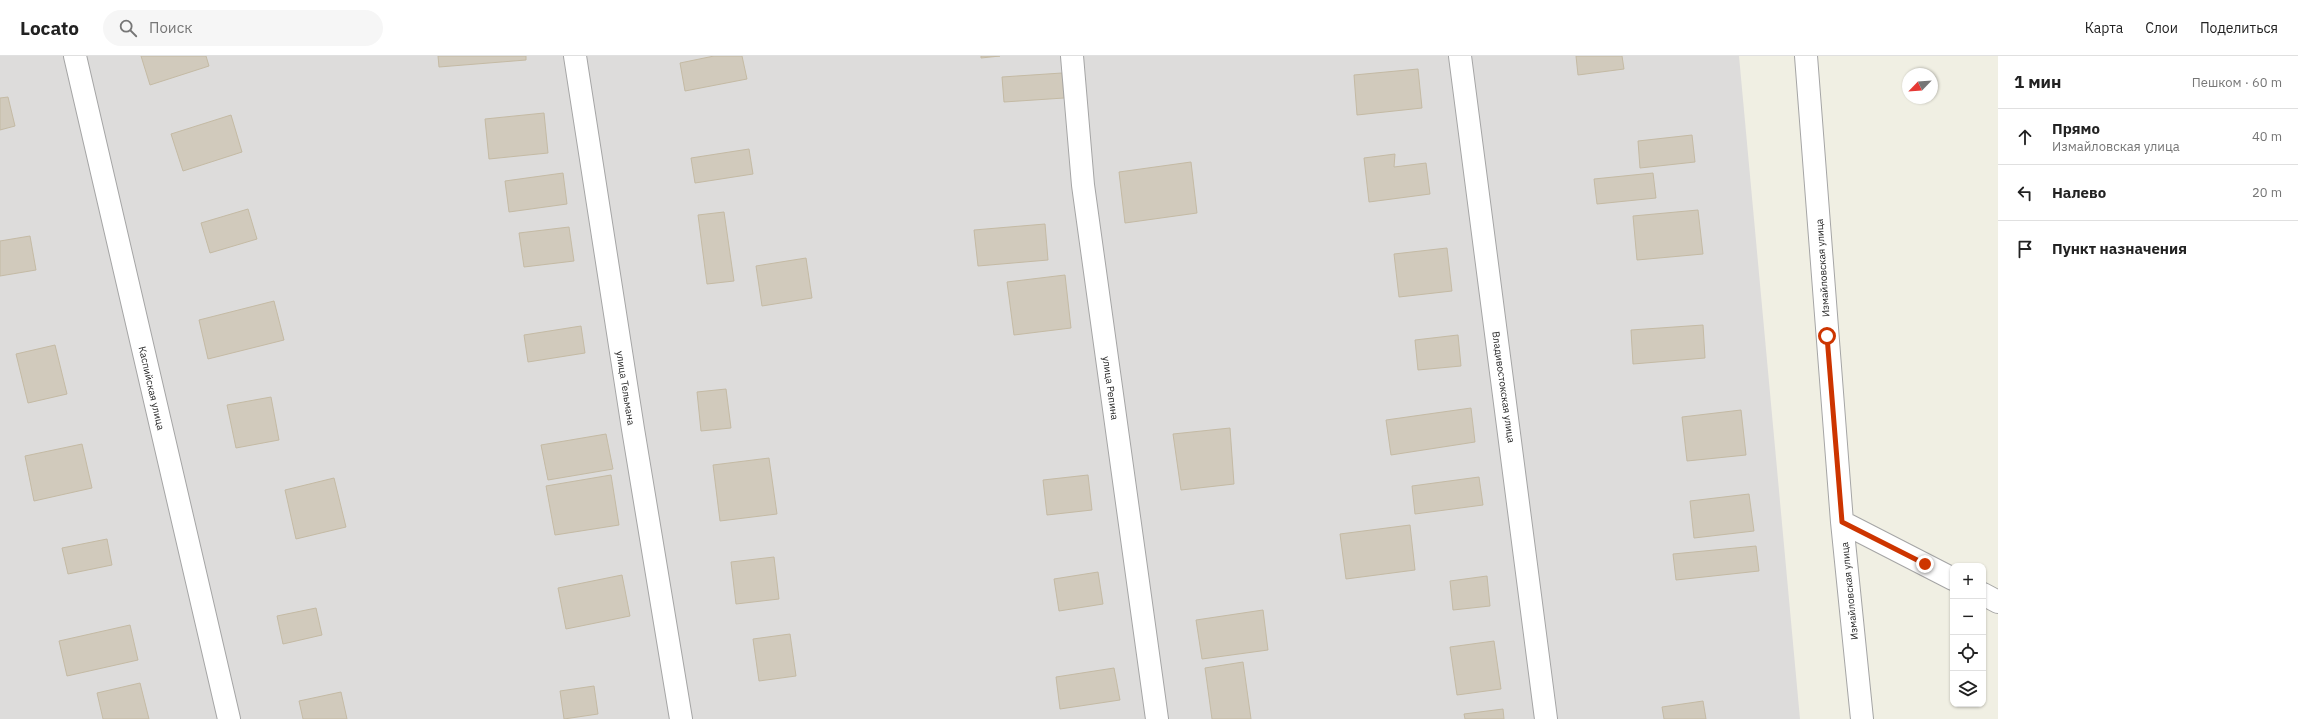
<!DOCTYPE html>
<html lang="ru">
<meta charset="utf-8">
<style>
body{margin:0;font-family:"IBM Plex Sans",sans-serif;background:#f6f6f6;color:#222}
.controls{position:absolute;right:12px;bottom:12px;display:grid;overflow:hidden;border-radius:8px;box-shadow:0 1px 3px #0004}
.controls button{width:36px;height:36px;display:grid;place-items:center;padding:0;border:0;border-bottom:1px solid #e0e0e0;background:#fff;color:#222;font:20px sans-serif}
.compass{position:absolute;left:1902px;top:12px;width:36px;height:36px;border-radius:50%;background:#fff;box-shadow:0 1px 3px #0004;rotate:245deg}
.stop{position:absolute;width:12px;height:12px;margin:-9px;border:3px solid #cd3500;border-radius:50%;background:#fff}
.stop.end{background:#cd3500;border-color:#fff;box-shadow:0 1px 4px #0008}
.list{margin:0;padding:0;list-style:none}
h2{display:flex;justify-content:space-between;align-items:center;height:52px;margin:0;padding:0 16px;font-size:17px}
h2 small{font-size:13px;font-weight:400;color:#767676}
.list li{display:grid;grid-template-columns:26px 1fr auto;gap:12px;align-items:center;box-sizing:border-box;height:56px;padding:0 16px;border-top:1px solid #e0e0e0}
.list b{display:block;font-size:15px;white-space:nowrap}
.list p{margin:0;font-size:13px;white-space:nowrap;color:#767676}
.list em{font-size:13px;font-style:normal;color:#767676}
.icon{flex:none;width:22px;height:22px;fill:none;stroke:currentColor;stroke-width:2;stroke-linecap:round;stroke-linejoin:round}
.map{position:relative;flex:none;width:1998px;height:663px;overflow:hidden}
header{display:flex;align-items:center;gap:24px;box-sizing:border-box;height:56px;padding:0 20px;background:#fff;border-bottom:1px solid #e0e0e0}
header strong{font-size:19px}
nav{display:flex;gap:22px;margin-inline-start:auto;font-size:14px}
.search{width:280px;height:36px;background:#f6f6f6;display:flex;align-items:center;gap:10px;box-sizing:border-box;padding:0 14px;border-radius:22px;color:#767676;font-size:15px}
main{display:flex}
aside{flex:1;background:#fff}
.map>svg:first-child{display:block}
</style>
<header>
<strong>Locato</strong>
<div class="search"><svg class="icon" aria-label="search" viewBox="0 0 24 24"><circle cx="10" cy="10" r="6"/><path d="M15 15l6 6"/></svg>Поиск</div>
<nav><a>Карта</a><a>Слои</a><a>Поделиться</a></nav>
</header>
<main>
<div class="map">
<svg width="1998" height="663" viewBox="0 0 1998 663">
<rect width="100%" height="100%" fill="#f0efe3"/>
<!-- residential -->
<path fill="#dddcdb" d="M0,0H1739L1800,663H0Z"/>
<!-- building -->
<path fill="#d1cabc" stroke="#c4baa4" d="M141,0H206L209,10L150,29Z
M438,0H526V4L439,11Z
M714,0H742L747,23L685,35L680,7Z
M981,0H1000L981,2Z
M1576,0H1622L1624,13L1578,19Z
M1418,13L1422,52L1357,59L1354,19Z
M1062,17L1064,42L1004,46L1002,21Z
M8,41L15,70L0,74V42Z
M544,57L548,97L489,103L485,63Z
M231,59L242,96L183,115L171,78Z
M1692,79L1695,106L1640,112L1638,85Z
M749,93L753,118L695,127L691,102Z
M1395,98L1394,111L1426,107L1430,138L1369,146L1364,102Z
M1191,106L1197,157L1125,167L1119,116Z
M563,117L567,148L509,156L505,125Z
M1653,117L1656,142L1597,148L1594,123Z
M248,153L257,183L210,197L201,167Z
M1698,154L1703,198L1637,204L1633,160Z
M724,156L734,225L707,228L698,159Z
M1045,168L1048,204L978,210L974,174Z
M569,171L574,205L524,211L519,177Z
M30,180L36,214L0,220V185Z
M1447,192L1452,235L1399,241L1394,198Z
M806,202L812,242L762,250L756,210Z
M1065,219L1071,272L1014,279L1007,226Z
M274,245L284,284L208,303L199,264Z
M1703,269L1705,302L1633,308L1631,274Z
M581,270L585,297L528,306L524,279Z
M1458,279L1461,310L1418,314L1415,284Z
M55,289L67,338L28,347L16,298Z
M726,333L731,372L701,375L697,336Z
M271,341L279,384L236,392L227,349Z
M1471,352L1475,386L1391,399L1386,364Z
M1741,354L1746,399L1687,405L1682,361Z
M1230,372L1234,428L1181,434L1173,378Z
M606,378L613,413L548,424L541,389Z
M82,388L92,432L34,445L25,400Z
M769,402L777,458L720,465L713,409Z
M611,419L619,469L555,479L546,430Z
M1088,419L1092,454L1047,459L1043,424Z
M1479,421L1483,449L1415,458L1412,430Z
M334,422L346,471L296,483L285,434Z
M1749,438L1754,475L1694,482L1690,445Z
M1410,469L1415,514L1346,523L1340,478Z
M107,483L112,509L68,518L62,492Z
M1756,490L1759,515L1676,524L1673,498Z
M774,501L779,543L736,548L731,506Z
M1098,516L1103,548L1059,555L1054,523Z
M622,519L630,560L566,573L558,532Z
M1487,520L1490,550L1453,554L1450,525Z
M316,552L322,579L283,588L277,560Z
M1263,554L1268,594L1202,603L1196,564Z
M130,569L138,604L67,620L59,585Z
M790,578L796,620L759,625L753,583Z
M1494,585L1501,633L1457,639L1450,591Z
M1243,606L1251,663H1212L1205,612Z
M1114,612L1120,644L1060,653L1056,621Z
M140,627L149,663H103L97,637Z
M594,630L598,658L564,663L560,635Z
M341,636L347,663H303L299,645Z
M1703,645L1706,663H1664L1662,651Z
M1503,653L1504,663H1465L1464,658Z"/>
<g fill="none" stroke-linecap="round" stroke-linejoin="round">
<defs>
<path id="minor" d="M75,0L229,663
M575,0L633,373L681,663
M1072,0L1083,129L1157,663
M1460,0L1546,663
M1806,0L1842,466L1862,663
M1842,466L1953,523
M1983,538L1998,546"/>
</defs>
<!-- minor casing -->
<use href="#minor" stroke="#a5a5a5" stroke-width="24"/>
<!-- minor -->
<use href="#minor" stroke="#fff" stroke-width="22"/>
</g>
<g fill="none" stroke-linecap="round" stroke-linejoin="round">
<!-- route -->
<path stroke="#cd3500" stroke-width="5" d="M1827,280L1842,466L1925,508"/>
</g>
<g text-anchor="middle" stroke-width="3.5" stroke-linejoin="round" paint-order="stroke">
<!-- street labels -->
<g font-size="10" fill="#1e1e1e" stroke="#fff">
<text transform="translate(1822 212) rotate(-94)" y="4">Измайловская улица</text>
<text transform="translate(1504 331) rotate(82)" y="4">Владивостокская улица</text>
<text transform="translate(152 332) rotate(77)" y="4">Каспийская улица</text>
<text transform="translate(626 332) rotate(81)" y="4">улица Тельмана</text>
<text transform="translate(1111 332) rotate(82)" y="4">улица Репина</text>
<text transform="translate(1849 535) rotate(-96)" y="4">Измайловская улица</text>
</g>
</g>
</svg>
<div class="controls">
<button>+</button>
<button>−</button>
<button><svg class="icon" aria-label="locate" viewBox="0 0 24 24"><circle cx="12" cy="12" r="6"/><path d="M12 2v4M12 18v4M2 12h4M18 12h4"/></svg></button>
<button><svg class="icon" aria-label="layers" viewBox="0 0 24 24"><path d="M12 4l9 5-9 5-9-5zM3 14l9 5 9-5"/></svg></button>
</div>
<svg class="compass" viewBox="-18 -18 36 36"><path d="M0-13l5 13h-10z" fill="#e53935"/><path d="M0 13l5-13h-10z" fill="#767676"/></svg>
<div class="stop" style="left:1827px;top:280px"></div>
<div class="stop end" style="left:1925px;top:508px"></div>
</div>
<aside>
<h2>1 мин<small>Пешком · 60 m</small></h2>
<ul class="list">
<li><svg class="icon" aria-label="ahead" viewBox="0 0 24 24"><path d="M12 20V5M6 11l6-6 6 6"/></svg><div><b>Прямо</b><p>Измайловская улица</p></div><em>40 m</em></li>
<li><svg class="icon" aria-label="left" viewBox="0 0 24 24"><path d="M17 20v-9H6M10 6l-5 5 5 5"/></svg><div><b>Налево</b></div><em>20 m</em></li>
<li><svg class="icon" aria-label="arrive" viewBox="0 0 24 24"><path d="M6 21V4h12l-3 4 3 4H6"/></svg><div><b>Пункт назначения</b></div></li>
</ul>
</aside>
</main>
